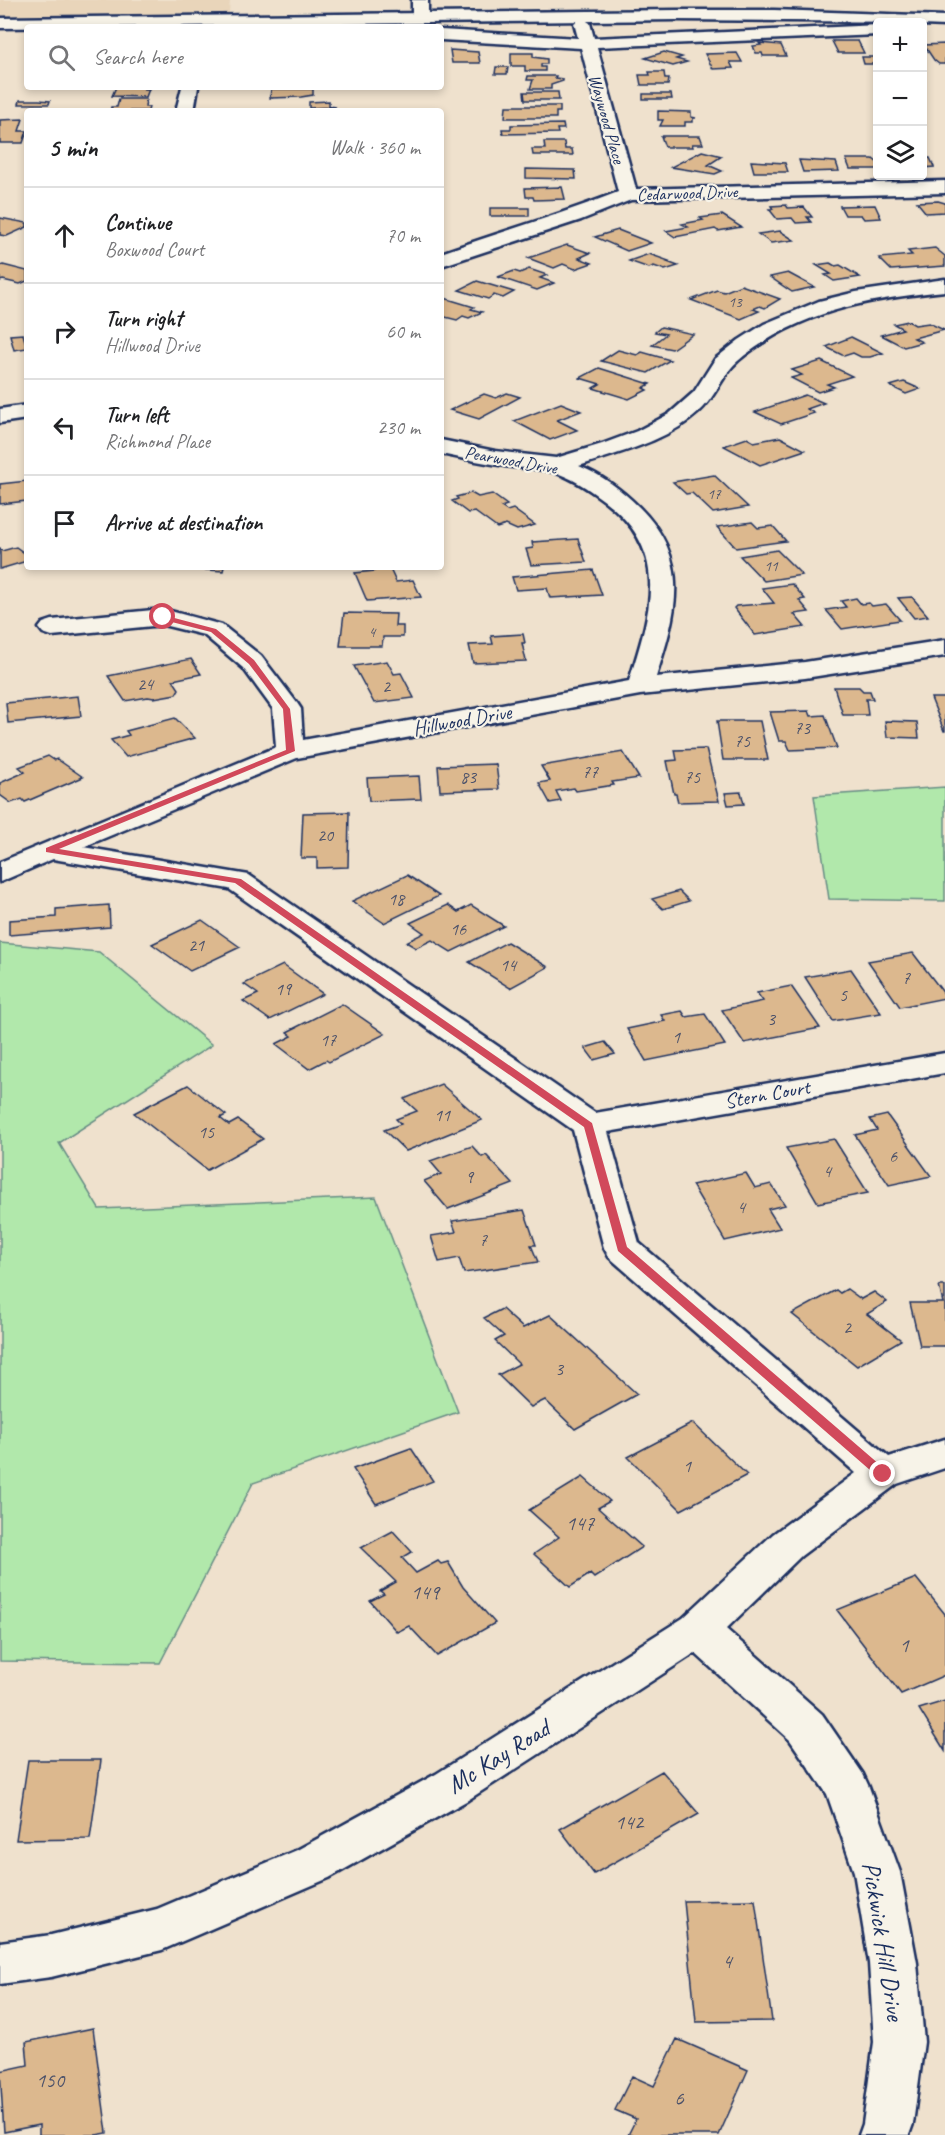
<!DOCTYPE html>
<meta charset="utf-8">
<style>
body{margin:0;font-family:Caveat,sans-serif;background:#f2f2f2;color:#202124}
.controls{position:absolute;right:18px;top:18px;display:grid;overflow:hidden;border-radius:6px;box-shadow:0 3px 9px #0003}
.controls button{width:54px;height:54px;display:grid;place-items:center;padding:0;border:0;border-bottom:2px solid #e0e0e0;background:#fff;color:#202124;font:30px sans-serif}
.stop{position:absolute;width:18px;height:18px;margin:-14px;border:4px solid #d1495b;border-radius:50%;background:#fff}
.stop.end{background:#d1495b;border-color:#fff;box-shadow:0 2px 6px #0008}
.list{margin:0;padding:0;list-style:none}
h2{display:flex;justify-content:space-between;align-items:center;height:78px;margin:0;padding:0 24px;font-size:26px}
h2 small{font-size:20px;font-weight:400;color:#757577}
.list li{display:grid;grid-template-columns:39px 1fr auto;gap:18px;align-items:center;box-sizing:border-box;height:96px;padding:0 24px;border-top:2px solid #e0e0e0}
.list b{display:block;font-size:22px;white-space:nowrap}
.list p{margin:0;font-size:20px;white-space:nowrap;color:#757577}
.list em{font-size:20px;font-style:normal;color:#757577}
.icon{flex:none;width:33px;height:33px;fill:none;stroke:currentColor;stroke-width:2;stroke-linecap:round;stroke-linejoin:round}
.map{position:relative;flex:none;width:945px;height:2135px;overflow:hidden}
.search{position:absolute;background:#fff;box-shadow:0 3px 9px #0003;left:24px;top:24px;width:420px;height:66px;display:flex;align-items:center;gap:15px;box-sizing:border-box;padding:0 21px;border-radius:6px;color:#757577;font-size:22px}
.panel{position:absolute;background:#fff;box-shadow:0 3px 9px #0003;left:24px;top:108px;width:420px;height:462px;border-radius:6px}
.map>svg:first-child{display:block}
</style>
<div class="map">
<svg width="945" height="2135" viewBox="0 0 945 2135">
<rect width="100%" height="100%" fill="#efe1cd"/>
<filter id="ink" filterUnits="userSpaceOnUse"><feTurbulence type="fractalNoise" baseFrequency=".0167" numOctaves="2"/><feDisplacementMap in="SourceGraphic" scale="12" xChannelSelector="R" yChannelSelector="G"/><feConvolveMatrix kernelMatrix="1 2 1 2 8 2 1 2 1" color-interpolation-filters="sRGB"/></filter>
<g filter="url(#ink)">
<!-- built -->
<path fill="#e9d5ba" d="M0,0H230L229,13L0,17Z"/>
<!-- green -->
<path fill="#b1e8ab" stroke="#668c84" stroke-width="1.5" d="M945,787V901L829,899L814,796Z
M0,943L99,952L212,1045L59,1143L99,1209L376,1197L458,1412L253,1483L160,1663L0,1661Z"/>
<!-- building -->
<path fill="#dcb88e" stroke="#1b2f5e" stroke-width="1.5" d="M832,41H858L864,53H838Z
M759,43L781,45L786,56H763L762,53H756L753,46L761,45Z
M945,44V64H939L934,60L924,45Z
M450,50L478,52L480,63H452Z
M664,52L682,57L676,59L687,62L673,66L645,58Z
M511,53H533V57L547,59V64H541V67H545V71H525V66H511Z
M737,53L742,62H730L733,68L713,69L705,54Z
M862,57H877L878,64H864Z
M496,67H508L507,74H495Z
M649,72H664L665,79H669L668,85H641L639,75H650Z
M528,76H556L555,78L563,79V81L551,85V89H530L533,80H527Z
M116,87H145L144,89H149L146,97L112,96Z
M271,89H313V95L301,97L270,98Z
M524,92H558L559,100H525Z
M643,94H671L672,99H643Z
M119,99H146L145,107H149L148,111H110L111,107H117Z
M20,100H39L50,101L49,104H19Z
M329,101V106L336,107L309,108V102Z
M506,106H560V112H556V118H505Z
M658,111L691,112V117L696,118H693V122H685V126H660L663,120H658Z
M23,119L19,131H27L23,143H0V120Z
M563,124L564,129H557L558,133L503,134L502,129H511V125Z
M661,136H700L703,144H692L693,147H665Z
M544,142H564L565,149H572L573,155H533L532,149H545Z
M702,151L722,156L708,165L722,171L715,174L671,167Z
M922,158H930L934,167L922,168Z
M846,159H873L878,163V169H850Z
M799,160L836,162L839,171L803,172Z
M751,161L785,163L788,172H754Z
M526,169L575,170L576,179L526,178Z
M562,187L565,199L534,200L533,197H526L525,188Z
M938,201L945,203V212L926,213L917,202Z
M786,205L788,208L804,207L812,217H807L811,222L796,223L792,218L777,219L769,209H773L771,206Z
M875,205L881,218L864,219L861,215H845L840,206Z
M490,208H529V216H490Z
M722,215L741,227L718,231L715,229L675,237L666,231L688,227L682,224L703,220L700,218Z
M0,218L27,223V227L7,236L0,235Z
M618,230L651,243L627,251L595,237Z
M780,231L794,240L771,243L758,234Z
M567,245L590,253L579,258L592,263L575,269L563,264L554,268L528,258Z
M935,248L945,256V266L891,270L879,258L912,255L908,251Z
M649,254L669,261L667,262L678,266L665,270L654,266L649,268L629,261Z
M830,263L835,266L840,265L860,277L834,281L825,275L831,274L816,265Z
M3,265L27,271V281L20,284L3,280L0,281V266Z
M529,269L547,275L540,278L554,283L537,290L498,277L514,271L520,273Z
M788,273L814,287L792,292L770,277Z
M477,281L514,292L503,298L494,295L488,299L459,290Z
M741,285L780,299L765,308L760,306L753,309L759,311L741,319L691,300L717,290L724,292Z
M441,297L474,307L471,309L482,312L469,318L463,316L457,320L441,316Z
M908,321L915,325L929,323L944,330L914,338L922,342L904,347L881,335L903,329L894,324Z
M661,327L693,334L672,349L652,345L666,334L655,332Z
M23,334L27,348L14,350L10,335Z
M851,337L883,353L870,357H861L853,353L844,356L826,347Z
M618,350L637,355L642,352L670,360L648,373L601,361Z
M821,361L852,376L827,384L834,387L818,392L791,378L802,375L792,370Z
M599,368L650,384L643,388L647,390L629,399L593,388L600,384L580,378Z
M904,382L920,389L906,394L890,386Z
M507,393L520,397L479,419L450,410L484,394L496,398Z
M805,395L824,403L807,409L814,413L781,424L755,412Z
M561,403L581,411L557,420L577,430L550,440L514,421Z
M780,437L805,450L760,465L724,446L747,438L754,442Z
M714,475L748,507L713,513L692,493L686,494L673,482Z
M27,481V501L0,504V484Z
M471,493L478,497L492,494L507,505L501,507L507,511L513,509L535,525L517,530L506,525L497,528L475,512L468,513L452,501L458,499L456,497Z
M752,522L758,528L773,526L786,541L736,548L717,527Z
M578,539L586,562L531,565L526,549L533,548L532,542Z
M16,547L27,555V561L0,569V549L2,551Z
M777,550L802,575L764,581L740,556Z
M161,567H224L223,571Z
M372,567H389L396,582L413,580L421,597L367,601L355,573L374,571Z
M593,570L602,595L550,598L547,588L516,590L512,577Z
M792,584L805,599L799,600L809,612L794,614L805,627L755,635L734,608L736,606L774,603L762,588Z
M912,597L928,616L914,618L898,598Z
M856,598L861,604L869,603L872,606L886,604L900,620L842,629L826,610L846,607L841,601Z
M344,613L396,614L395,626H403V637H383L382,646H340Z
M523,634L525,643H522L526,661L473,663L469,645L493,644L491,636Z
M191,659L201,674L173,680L179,689L176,694L154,698L148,697L125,701L108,676Z
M387,661L394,674L401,673L414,698L374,703L354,666Z
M834,687H859L863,691H870L873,699H866L868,715H843Z
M78,696L81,716L8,723L6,703Z
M931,698H945V731H944Z
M809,711L811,716L825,715L837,748L790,750L786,741H779L770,712Z
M175,718L195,738L126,757L111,740L129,735L126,731Z
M717,721H760L768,760H723Z
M885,721L917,722L919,738L887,737Z
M706,749L719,801L678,802L676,794H674L667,761L677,760L675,750Z
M623,752L639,778L612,782L614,785L576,791L574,788L556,791L561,801L550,803L539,783L550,781L541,766Z
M48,756L54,760L57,759L83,777L25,802L22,799L11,803L0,795V783L25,772L19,767Z
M496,764L499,789L440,791L438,766Z
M419,776L421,799L369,801L367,778Z
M741,792L744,804L728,805L725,793Z
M349,812L348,867L317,868V858H301L303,813Z
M407,875L439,896L384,923L352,901Z
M679,891L689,901L663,909L652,899Z
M109,905L110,927L9,935V920L56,917V909Z
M448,905L458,912L471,905L504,926L451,952L432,940L416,948L406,942L424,933L410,923Z
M202,920L240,947L190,971L152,944Z
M507,942L548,967L510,988L469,962Z
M913,953L945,995V998L900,1007L868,961Z
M283,965L323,994L270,1020L243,1001L258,994L244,984Z
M851,969L881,1013L833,1021L805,977Z
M791,986L820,1028L744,1043L722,1010L763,1001L757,993Z
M342,1004L385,1034L329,1062L326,1060L309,1069L276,1044L292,1036L287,1032Z
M682,1011L686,1017L705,1014L725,1045L646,1061L627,1029L665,1021L661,1015Z
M605,1042L615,1054L594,1060L585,1048Z
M441,1084L482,1120L406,1151L384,1130L401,1124L396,1119L417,1111L404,1099Z
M188,1085L226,1115L220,1118L229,1125L238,1120L263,1139L207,1170L134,1113Z
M887,1115L931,1176L889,1185L855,1135L877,1130L870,1119Z
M834,1139L868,1193L818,1203L786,1148Z
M472,1146L482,1157L486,1155L513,1184L448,1209L424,1181L441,1174L430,1161Z
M746,1173L755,1188L771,1184L785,1205L768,1209L780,1228L725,1241L692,1185Z
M524,1210L536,1245H531L538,1262L464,1273L459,1258L439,1262L431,1236L456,1232L452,1221Z
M939,1286H945V1346H920L910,1303H943Z
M847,1289L861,1299L874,1292L887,1302L867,1314L901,1340L857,1366L792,1314L836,1290L840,1293Z
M502,1309L523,1328L550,1315L637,1394L575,1429L545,1400L531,1407L498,1375L519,1364L495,1341L504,1336L484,1318Z
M693,1423L747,1475L681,1510L628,1457Z
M411,1448L433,1481L376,1504L353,1469Z
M583,1477L610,1501L598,1508L642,1547L594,1578L590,1574L570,1587L534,1554L559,1537L529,1510Z
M393,1531L412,1552L402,1558L416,1573L438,1561L441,1564L448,1562L463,1587L495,1623L437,1656L409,1626L397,1632L370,1601L384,1594L380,1591L396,1582L361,1548Z
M916,1578L945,1614V1675L901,1694L837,1610Z
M945,1701V1751L919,1709Z
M28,1760H101L90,1839L16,1840Z
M662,1771L699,1814L594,1874L560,1829Z
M755,1900L772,2021L696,2022L684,1901Z
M93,2028L107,2133L96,2135H39V2125L4,2132L0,2071L28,2065L26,2042Z
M677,2039L748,2070L719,2135H628L636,2119L615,2110L632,2076L654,2086Z"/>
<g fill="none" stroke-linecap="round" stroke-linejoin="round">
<defs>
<path id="minor" d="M412,0H428V17L426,20H414L412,17Z
M582,18L590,23L594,38L878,25V35L597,47L636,189L945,181V193L631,200L581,220L441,266V253C500,232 560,215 618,192L581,48L441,40V30L578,38L574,23Z
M182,87H198L194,111H176Z
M945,279V291C878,298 812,308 755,348C746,354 734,363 728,372C718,386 712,400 699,412C666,442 620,452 579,466C602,475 622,490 639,507C693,560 676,614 656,677L805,662L945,640V656L805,678L640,695L297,758L83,847L249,875L595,1113L945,1053V1073L608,1132L639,1243L889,1457L945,1439V1468L897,1484L801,1556L726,1629L822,1714L863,1774L869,1787L900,1872L917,1963L924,2042L913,2124L909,2135H859L863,2124L874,2042L869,1963L854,1872L827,1794L790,1740L695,1653L468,1800L329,1878L162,1950L51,1977L0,1984V1942L51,1935L157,1909L297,1850L436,1774L683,1618L773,1534L856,1473L609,1257L604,1248L573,1130L229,889L53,859L0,882V862L276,747L273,709L243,668L204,635L163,625L52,636L43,633L39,628L43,623L52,620L163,609L222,625L261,656L297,703L301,709L303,740L629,681C650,613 672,553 606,502C589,489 570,476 550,471C538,468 525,468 513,467C489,464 465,459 441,454V440L495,451L556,458L602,444L637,431L669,414L694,392L715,359L739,340L764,324L819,301L856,292Z
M27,405V419L0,423V409Z"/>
<path id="secondary" d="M676,10H774L945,16V26L922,25V22L676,20L0,28V18Z"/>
</defs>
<!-- minor casing -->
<use href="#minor" stroke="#1b2f5e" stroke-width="5"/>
<!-- secondary casing -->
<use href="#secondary" stroke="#1b2f5e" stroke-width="5"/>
<!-- minor -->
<use href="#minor" fill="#f7f3e8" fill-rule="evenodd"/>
<!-- secondary -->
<use href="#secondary" fill="#f7f3e8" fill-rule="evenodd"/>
</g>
</g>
<!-- route -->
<path fill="#d1495b" d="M163,615L216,629L254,660L290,709L295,751L59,849L241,879L592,1123L627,1247L887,1471V1477H878L618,1251L584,1127L235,883L46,852V848L286,750L283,709L249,664L211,632L160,619L159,617Z"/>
<g text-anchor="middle" stroke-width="4.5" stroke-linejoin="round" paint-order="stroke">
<!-- far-number labels -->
<g font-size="15" fill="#4b516a">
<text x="735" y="307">13</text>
<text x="714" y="499">17</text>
<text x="771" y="571">11</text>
<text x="372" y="637">4</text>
</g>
<!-- far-street labels -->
<g font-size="18" fill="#1b2f5e" stroke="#f7f3e8">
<text transform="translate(607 119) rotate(74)" y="6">Waywood Place</text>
<text transform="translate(687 193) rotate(-2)" y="6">Cedarwood Drive</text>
<text transform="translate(511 460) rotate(10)" y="6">Pearwood Drive</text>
</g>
<!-- number labels -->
<g font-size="18" fill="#4b516a">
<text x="145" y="690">24</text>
<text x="386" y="692">2</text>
<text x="802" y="734">73</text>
<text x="742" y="747">75</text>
<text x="590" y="778">77</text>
<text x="468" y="783">83</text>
<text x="692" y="783">75</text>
<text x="325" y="841">20</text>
<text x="396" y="905">18</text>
<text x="458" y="935">16</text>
<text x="196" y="951">21</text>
<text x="508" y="971">14</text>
<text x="906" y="984">7</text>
<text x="283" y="995">19</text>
<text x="843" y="1001">5</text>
<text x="771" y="1025">3</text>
<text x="676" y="1043">1</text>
<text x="328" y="1046">17</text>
<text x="442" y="1121">11</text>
<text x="206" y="1138">15</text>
<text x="893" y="1162">6</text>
<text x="827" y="1177">4</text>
<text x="469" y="1183">9</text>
<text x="741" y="1213">4</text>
<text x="483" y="1246">7</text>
<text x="847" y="1333">2</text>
<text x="559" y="1375">3</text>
<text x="687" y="1472">1</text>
</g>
<!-- street labels -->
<g font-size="21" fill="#1b2f5e" stroke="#f7f3e8">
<text transform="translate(462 720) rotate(-10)" y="7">Hillwood Drive</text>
<text transform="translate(767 1094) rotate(-10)" y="7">Stern Court</text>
</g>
<!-- near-number labels -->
<g font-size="21" fill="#4b516a">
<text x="580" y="1530">147</text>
<text x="425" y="1599">149</text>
<text x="904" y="1652">1</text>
<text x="629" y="1829">142</text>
<text x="727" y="1968">4</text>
<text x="50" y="2087">150</text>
<text x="679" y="2105">6</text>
</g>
<!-- near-street labels -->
<g font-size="26" fill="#1b2f5e" stroke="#f7f3e8">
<text transform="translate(498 1756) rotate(-32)" y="9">Mc Kay Road</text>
<text transform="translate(884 1941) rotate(81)" y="9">Pickwick Hill Drive</text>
</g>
</g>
</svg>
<div class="controls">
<button>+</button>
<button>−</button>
<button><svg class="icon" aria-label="layers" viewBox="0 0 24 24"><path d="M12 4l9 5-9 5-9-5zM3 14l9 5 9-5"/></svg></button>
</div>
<div class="stop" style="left:163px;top:617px"></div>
<div class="stop end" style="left:883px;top:1474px"></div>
<div class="search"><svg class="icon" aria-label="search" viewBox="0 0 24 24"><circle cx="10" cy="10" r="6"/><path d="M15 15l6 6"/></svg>Search here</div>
<section class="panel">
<h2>5 min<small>Walk · 360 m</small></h2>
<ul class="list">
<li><svg class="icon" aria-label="ahead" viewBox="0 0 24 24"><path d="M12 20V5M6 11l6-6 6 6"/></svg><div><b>Continue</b><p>Boxwood Court</p></div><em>70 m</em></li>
<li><svg class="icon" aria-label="right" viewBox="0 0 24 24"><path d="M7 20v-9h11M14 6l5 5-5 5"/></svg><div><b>Turn right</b><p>Hillwood Drive</p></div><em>60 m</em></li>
<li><svg class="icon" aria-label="left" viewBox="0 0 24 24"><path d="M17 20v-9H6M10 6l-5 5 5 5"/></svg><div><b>Turn left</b><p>Richmond Place</p></div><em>230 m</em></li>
<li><svg class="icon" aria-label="arrive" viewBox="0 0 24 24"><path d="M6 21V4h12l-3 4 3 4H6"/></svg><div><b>Arrive at destination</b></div></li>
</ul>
</section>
</div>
